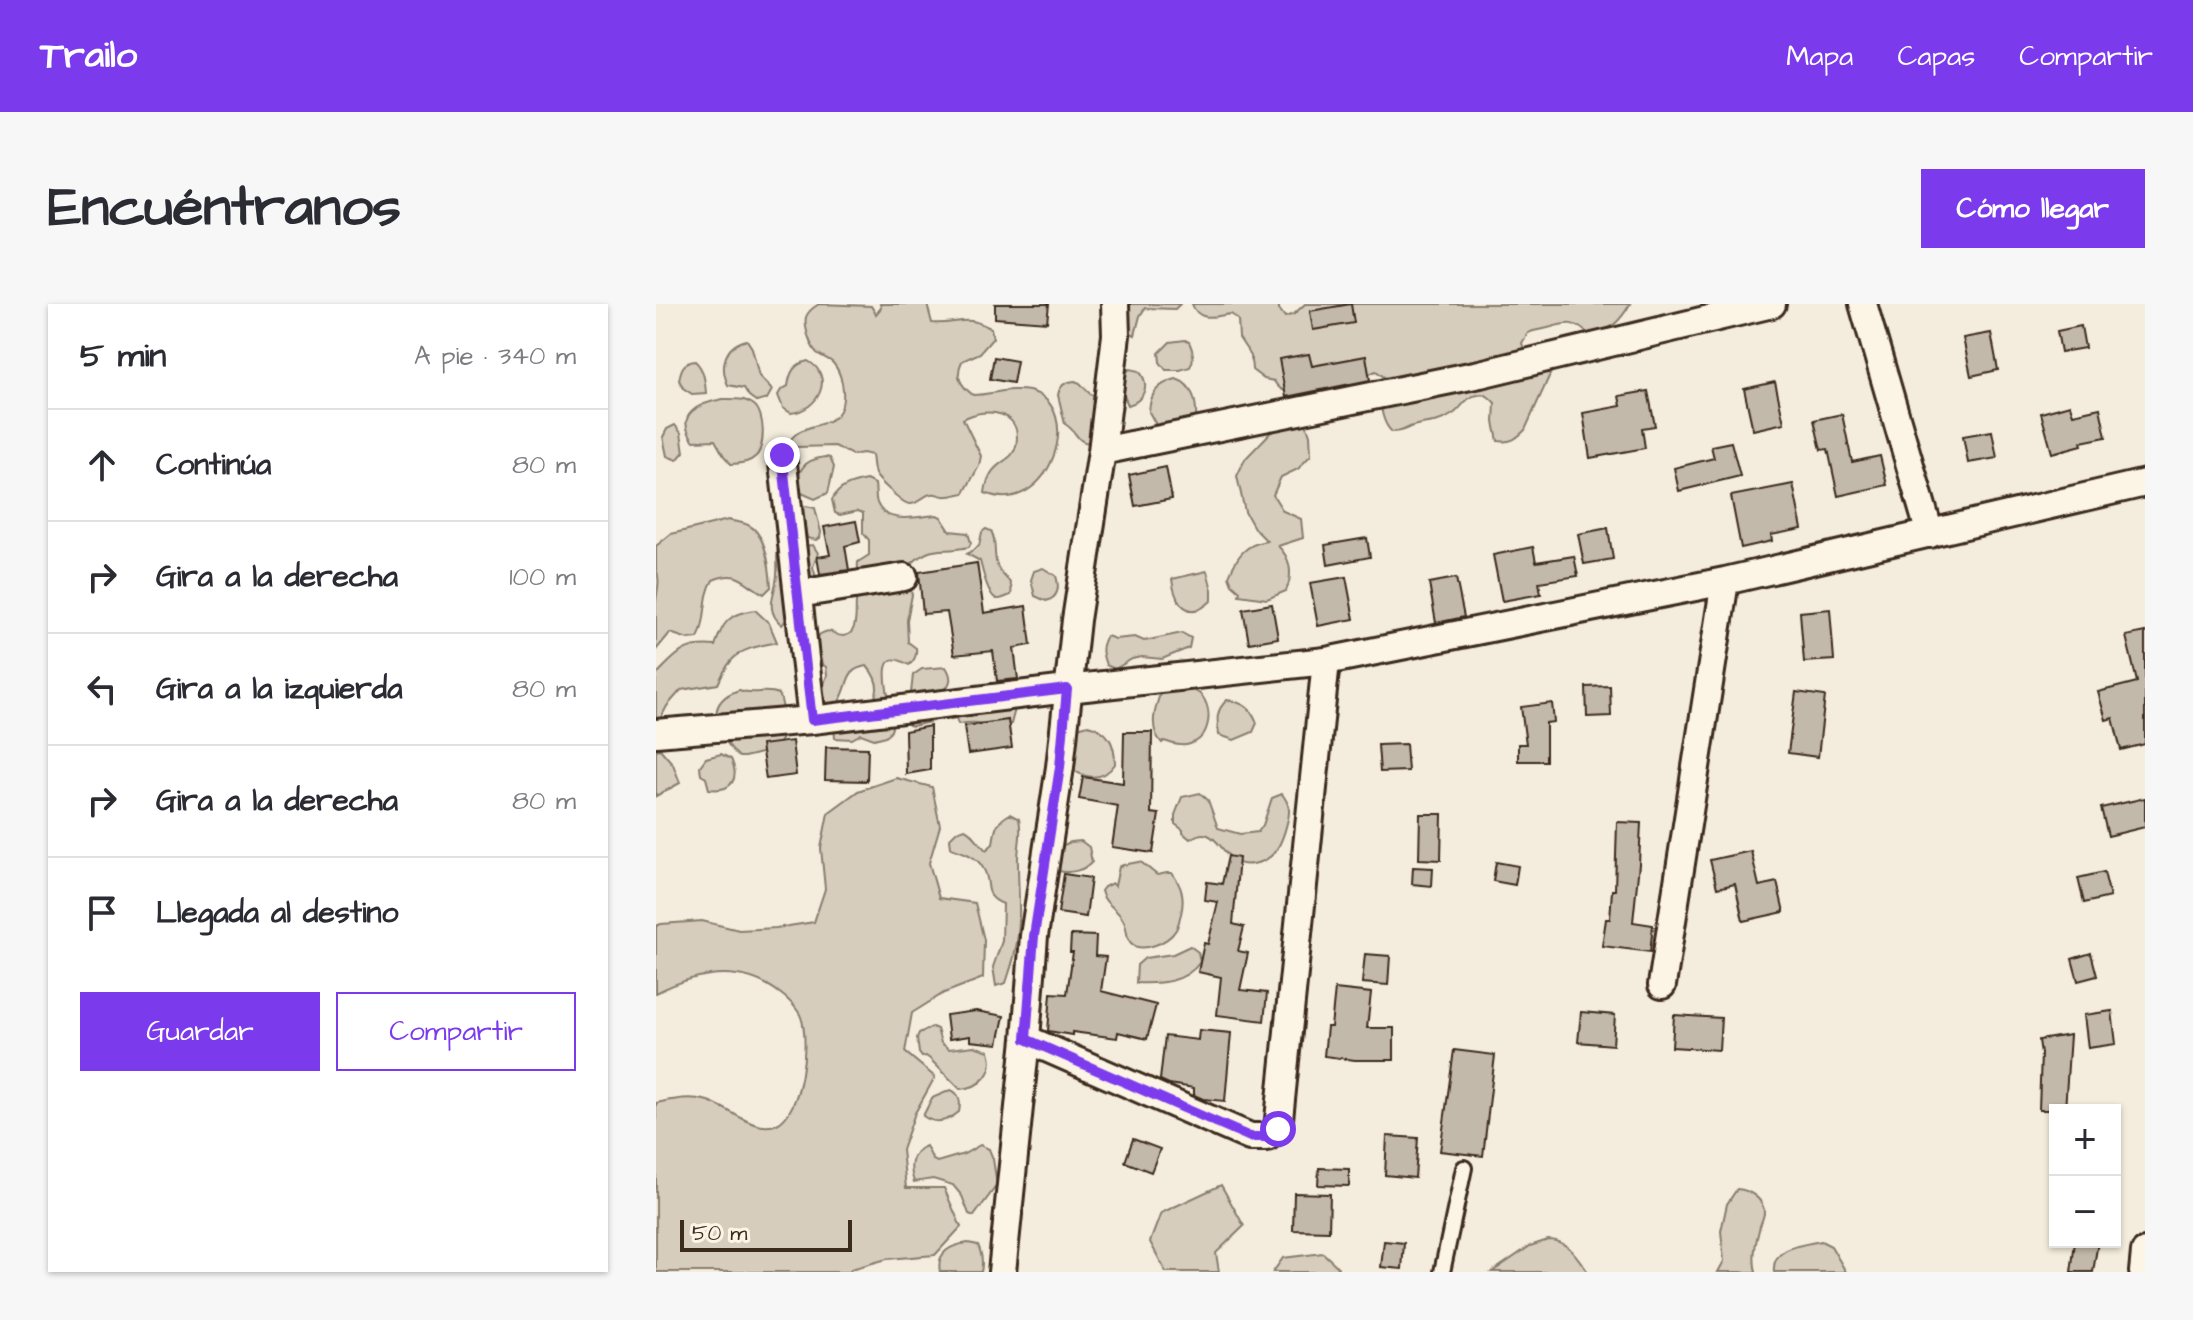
<!DOCTYPE html>
<html lang="es">
<meta charset="utf-8">
<style>
body{margin:0;font-family:"Architects Daughter",sans-serif;background:#f7f7f7;color:#2b2b33}
.controls{position:absolute;right:24px;bottom:24px;display:grid;overflow:hidden;border-radius:0px;box-shadow:0 2px 6px #0004}
.controls button{width:72px;height:72px;display:grid;place-items:center;padding:0;border:0;border-bottom:2px solid #e1e1e2;background:#fff;color:#2b2b33;font:40px sans-serif}
.scale{position:absolute;left:24px;bottom:20px;width:172px;box-sizing:border-box;padding-left:8px;border:4px solid #3b2a1e;border-top:0;font-size:22px;line-height:28px;white-space:nowrap;color:#3b2a1e;-webkit-text-stroke:6px #fcf5e5;paint-order:stroke}
.stop{position:absolute;width:24px;height:24px;margin:-18px;border:6px solid #7c3aed;border-radius:50%;background:#fff}
.stop.end{background:#7c3aed;border-color:#fff;box-shadow:0 2px 8px #0008}
.list{margin:0;padding:0;list-style:none}
h2{display:flex;justify-content:space-between;align-items:center;height:104px;margin:0;padding:0 32px;font-size:34px}
h2 small{font-size:26px;font-weight:400;color:#7c7c81}
.list li{display:grid;grid-template-columns:52px 1fr auto;gap:24px;align-items:center;box-sizing:border-box;height:112px;padding:0 32px;border-top:2px solid #e1e1e2}
.list b{display:block;font-size:30px;white-space:nowrap}
.list em{font-size:26px;font-style:normal;color:#7c7c81}
.actions{display:flex;gap:16px;padding:24px 32px}
.actions a{flex:1;padding:18px 0;border:2px solid #7c3aed;border-radius:0px;text-align:center;font-size:28px;color:#7c3aed}
.actions .main{background:#7c3aed;color:#fff}
.icon{flex:none;width:44px;height:44px;fill:none;stroke:currentColor;stroke-width:2;stroke-linecap:round;stroke-linejoin:round}
.map{position:relative;flex:none;width:1489px;height:968px;overflow:hidden;border-radius:0px}
header{display:flex;align-items:center;gap:48px;box-sizing:border-box;height:112px;padding:0 40px;background:#7c3aed;color:#fff}
header strong{font-size:38px}
nav{display:flex;gap:44px;margin-inline-start:auto;font-size:28px}
.intro{display:flex;align-items:center;justify-content:space-between;box-sizing:border-box;height:192px;padding:0 48px}
h1{margin:0;font-size:56px}
.button{padding:20px 36px;border-radius:0px;background:#7c3aed;color:#fff;font-size:28px;font-weight:700}
main{display:flex;gap:48px;padding:0 48px}
aside{flex:1;background:#fff;border-radius:0px;box-shadow:0 2px 6px #0004}
.map>svg:first-child{display:block}
</style>
<header>
<strong>Trailo</strong>
<nav><a>Mapa</a><a>Capas</a><a>Compartir</a></nav>
</header>
<div class="intro"><h1>Encuéntranos</h1><a class="button">Cómo llegar</a></div>
<main>
<aside>
<h2>5 min<small>A pie · 340 m</small></h2>
<ul class="list">
<li><svg class="icon" aria-label="ahead" viewBox="0 0 24 24"><path d="M12 20V5M6 11l6-6 6 6"/></svg><div><b>Continúa</b></div><em>80 m</em></li>
<li><svg class="icon" aria-label="right" viewBox="0 0 24 24"><path d="M7 20v-9h11M14 6l5 5-5 5"/></svg><div><b>Gira a la derecha</b></div><em>100 m</em></li>
<li><svg class="icon" aria-label="left" viewBox="0 0 24 24"><path d="M17 20v-9H6M10 6l-5 5 5 5"/></svg><div><b>Gira a la izquierda</b></div><em>80 m</em></li>
<li><svg class="icon" aria-label="right" viewBox="0 0 24 24"><path d="M7 20v-9h11M14 6l5 5-5 5"/></svg><div><b>Gira a la derecha</b></div><em>80 m</em></li>
<li><svg class="icon" aria-label="arrive" viewBox="0 0 24 24"><path d="M6 21V4h12l-3 4 3 4H6"/></svg><div><b>Llegada al destino</b></div></li>
</ul>
<div class="actions"><a class="main">Guardar</a><a>Compartir</a></div>
</aside>
<div class="map">
<svg width="1489" height="968" viewBox="0 0 1489 968">
<rect width="100%" height="100%" fill="#f4eddd"/>
<filter id="ink" filterUnits="userSpaceOnUse"><feTurbulence type="fractalNoise" baseFrequency=".0125" numOctaves="2"/><feDisplacementMap in="SourceGraphic" scale="16" xChannelSelector="R" yChannelSelector="G"/><feConvolveMatrix kernelMatrix="1 2 1 2 8 2 1 2 1" color-interpolation-filters="sRGB"/></filter>
<g filter="url(#ink)">
<!-- green -->
<path fill="#d6cdbd" stroke="#887c6e" stroke-width="2" d="M163,0L215,2L220,10L225,4L224,0H271L276,19C291,21 304,15 316,17C323,18 329,22 335,24L337,34L324,49L306,57C299,72 304,81 317,91C335,91 354,83 373,87C432,101 393,216 329,189C333,154 356,161 360,142C367,107 331,102 307,115L325,152L323,162L308,189C302,190 294,193 288,192C284,192 280,189 276,190C267,190 263,201 253,200C246,199 222,176 219,170C217,164 217,157 216,151L207,149L196,151L179,142L141,143L132,140C145,113 184,130 187,95C188,84 185,68 177,59C173,55 166,53 161,49C154,42 148,22 150,13C152,7 158,3 163,0Z
M467,0H524L519,5L489,4L484,12L479,31L470,27Z
M536,0H623V5L629,13L638,10L649,0H974C964,18 954,26 935,33C919,16 912,18 892,24C884,26 879,26 872,29L866,39L869,48L896,66L869,126C860,135 855,139 842,137L838,118L839,99C834,94 830,89 822,91C810,92 806,104 797,110C783,120 767,118 754,123C748,126 744,128 736,128C724,117 725,97 722,81L728,73L720,67L693,79L689,87L665,96L657,79C642,85 628,95 618,77L608,75L596,66L595,52L583,34L582,16L575,10C559,12 543,19 536,0Z
M91,36L96,44L103,72L116,86L111,95L101,98L93,92L88,84L72,81C63,61 69,41 91,36Z
M529,36L533,38C537,46 539,55 534,63L524,66H510L504,58L503,49L514,38Z
M39,57C48,65 49,77 50,89L36,90L27,84L23,76C25,65 27,58 39,57Z
M152,57C179,72 163,106 135,109L127,104L122,91L125,86L132,82C134,68 138,60 152,57Z
M474,65L483,67C495,81 488,97 472,101L465,85L467,71Z
M520,75C539,81 541,101 540,119L504,128L493,108C494,89 502,80 520,75Z
M419,77L424,79L435,91L440,90L442,138C419,142 424,129 409,120L402,91C404,81 409,78 419,77Z
M67,95C77,95 89,94 98,101C109,109 110,144 99,153C93,159 83,160 75,160L68,152L59,136L38,137C17,110 44,99 67,95Z
M648,113L654,131L655,151L642,165L625,173L617,191L627,207L645,215L647,234L622,242C635,254 637,271 630,287L611,295L583,291L584,287L576,280L573,272C581,252 589,240 611,237L598,224L589,208L581,172L589,155L615,128L630,118Z
M19,121L25,129L28,148L21,156L11,152L7,133L11,125Z
M169,153L174,154L178,163L172,189L159,195L141,187C141,166 147,156 169,153Z
M210,176L219,180C220,186 219,194 221,199C230,222 263,212 281,211L285,213L294,227L312,229L315,239L313,243C282,250 276,238 250,265L256,291L251,316L252,338L260,344C261,351 258,357 253,361C221,341 230,380 233,397L240,399L246,392L255,389L257,371L266,365L290,363C300,379 290,381 284,396C281,402 280,410 278,417L257,422L253,421L247,413L236,422C236,432 226,433 218,435L205,430L196,435L179,434L178,424C203,407 239,396 211,362C188,365 194,380 184,396C181,402 175,407 170,411L163,397L171,371L170,363L166,360L161,340L163,331C177,322 176,332 187,332C203,331 199,308 200,298C201,292 204,285 204,278C203,272 201,265 202,258L213,251V236L207,229V209L202,207L184,211L179,209L176,196C183,182 196,179 210,176Z
M150,202L159,204L165,228L164,234L160,236L151,234L145,203Z
M72,216C78,218 86,218 92,221C110,229 114,265 115,283L108,290C87,279 83,265 57,276C46,294 52,316 42,334L32,335L14,329L0,346C0,330 0,314 0,298C1,286 5,276 0,265V242L15,230Z
M330,225L335,227C341,237 337,249 341,261C346,276 358,273 355,291C351,292 345,296 341,295C332,293 326,265 324,257L311,250L323,242L326,228Z
M125,239L137,243L157,241L162,249L157,263L161,277L131,296L129,300L131,315L126,321C107,305 120,290 121,270C122,261 120,252 122,243Z
M387,264L400,272C404,284 402,294 390,297L379,292L375,276L378,267Z
M551,267L556,286V296C533,319 519,299 516,275Z
M99,306L113,319L121,338C87,346 77,345 62,380L25,386L11,402L0,423V371C21,350 27,339 59,342C67,317 73,310 99,306Z
M526,329L535,334L533,344L506,355L486,353L476,355L459,365L450,361C446,350 444,343 451,332L459,335L479,333L488,337Z
M521,380C529,383 539,385 545,391C558,406 554,434 534,440C526,443 517,440 508,437L506,439C492,425 499,404 505,387Z
M83,386C99,392 108,384 123,390C127,400 128,409 129,421C129,444 108,449 88,453H83C63,433 44,399 83,386Z
M357,395L359,405L355,420C339,426 337,420 322,419C316,418 309,419 302,420L300,414L295,415L293,411L312,409L322,410L328,397Z
M571,396C586,398 596,404 601,419L597,428L578,436L563,431C561,416 559,407 571,396Z
M432,421C453,426 459,440 459,460C446,479 425,475 411,460L418,425Z
M4,445L17,460L24,479L0,492V446Z
M65,450L75,455C84,475 76,488 53,485L50,474L45,471L44,462L50,454Z
M240,474L276,483L284,522L273,559L283,594L319,599L328,636L327,674L288,689L256,709L249,748L279,773L259,809L246,846L250,884H288L305,923L279,951L231,955L195,965L194,968H0V799C16,796 32,792 48,796C70,800 99,831 121,820C146,808 154,737 145,713C142,705 132,695 125,690C86,659 41,668 0,689V622L5,620L46,617L83,626L120,624L158,618L169,585L165,544L172,509L202,487Z
M544,489L552,496L562,524L584,530L602,528L607,521L616,494L626,490C633,499 635,507 631,519C626,539 619,557 597,560C591,561 585,561 579,557C569,551 563,536 552,531C545,528 539,532 534,535L527,529V526L519,520V511L526,493Z
M354,510L363,515C367,531 361,544 362,560C362,589 366,619 359,648C357,659 353,669 350,679L340,682L337,663L346,637L347,600C325,592 337,579 327,564C321,552 307,548 295,544L294,534L300,528L309,525C319,530 322,539 330,546L337,540C339,524 340,518 354,510Z
M425,537L433,543L436,558C429,566 414,570 403,567L401,561L405,542L415,538Z
M482,558L486,559L501,571L511,569H516C526,583 529,593 525,610C523,615 523,622 519,627C513,638 485,650 475,639C469,632 472,623 467,616C461,604 448,600 445,587L448,583L456,579L459,582L463,563L467,561Z
M534,642L542,648L544,658C529,679 504,680 480,679L481,661L489,654L517,650Z
M276,723L281,725L285,739L293,745L318,742L333,747C340,768 325,784 304,785L274,755L270,752L266,753L263,749L261,734L263,729Z
M295,786C304,789 305,799 303,808C292,817 279,821 267,812L276,794Z
M324,841L333,845L337,855L341,881L318,912L313,910L306,892L297,881L277,875L258,878C253,864 254,848 270,842L277,856L281,858L308,850Z
M565,881L588,922L560,949L563,968H510L494,938L505,909Z
M1081,885C1094,886 1108,895 1108,909C1108,912 1105,919 1104,922C1100,937 1096,953 1100,968H1062L1068,957L1065,927L1071,900Z
M892,936C912,936 921,953 932,968H836L874,942Z
M1165,937L1175,942L1190,968H1118C1115,943 1147,941 1165,937Z
M312,939L322,941C326,950 327,959 325,968H284C280,948 295,941 312,939Z
M667,949L682,963L681,968H617L627,954Z"/>
<!-- building -->
<path fill="#c3b9aa" stroke="#3b2a1e" stroke-width="2" d="M339,0H393L391,18L339,14Z
M695,0L698,19L657,26L654,7Z
M1425,22L1429,44L1405,48L1401,27Z
M1335,29L1342,66L1315,72L1307,34Z
M653,50L656,62L710,52L714,76L630,93L623,55Z
M338,53L361,57L357,79L334,75Z
M1119,78L1128,119L1097,126L1088,85Z
M992,87L999,122L986,124L989,144L934,154L927,109L965,102L963,92Z
M1414,101L1417,110L1444,104L1450,133L1425,138L1426,141L1396,149L1385,109Z
M1186,110L1196,158L1224,152L1231,181L1182,192L1172,145L1165,146L1158,116Z
M1336,127L1341,154L1312,159L1307,132Z
M1075,138L1084,172L1023,187L1018,164L1058,154L1055,142Z
M510,163L516,195L479,202L473,171Z
M1137,180L1146,225L1115,231L1116,237L1085,244L1075,192Z
M200,217L204,238L189,242L193,266L164,270L161,253L174,251L168,223Z
M952,224L957,255L928,260L922,230Z
M711,234L714,253L672,261L669,241Z
M877,243L880,258L918,252L922,272L883,278L885,290L846,297L837,251Z
M321,259L328,309L370,302L375,341L358,344L362,375L341,377L337,347L298,351L291,308L267,310L263,268Z
M690,273L698,315L662,322L654,279Z
M800,274L808,313L780,319L773,279Z
M616,300L622,334L593,339L587,305Z
M1174,305L1178,356L1148,358L1144,308Z
M1489,328V440L1465,446L1457,414L1450,416L1442,388L1481,378L1470,332Z
M954,382L955,412L931,413L930,383Z
M1140,388L1169,392L1162,453L1132,449Z
M896,399L898,418L890,419V457H862V440H870L865,403Z
M352,416L356,444L312,450L308,422Z
M274,422V466L250,470L249,427Z
M468,428H496L495,509L503,510L497,549L456,543L462,502L423,495L427,473L467,479Z
M136,437L140,471L110,475L105,441Z
M750,440L752,467L724,468L722,441Z
M170,443L212,444L211,477L169,476Z
M1489,494V523L1452,532L1445,504Z
M764,510H786L785,556L763,555Z
M961,518L985,519L983,560L977,618L997,621L994,648L946,642L950,615H954L956,586H959Z
M1095,547L1103,582L1121,578L1128,608L1087,617L1079,580L1061,584L1054,556Z
M572,552L583,554L577,620L588,623L582,647L592,649L584,686L611,689L608,717L561,711L565,673L542,668L548,639L552,640L562,598L549,596L551,578L566,580Z
M840,558L862,562L859,581L837,577Z
M757,563L777,564L776,582L756,580Z
M1448,568L1454,593L1428,599L1422,574Z
M408,570L435,574L430,613L402,609Z
M415,631L440,632L439,652L450,653L445,687L500,701L491,735L462,728L461,734L416,728V731L392,727L395,689L411,690L417,648H414Z
M1435,649L1441,672L1422,677L1416,655Z
M709,650L734,652L732,681L706,679Z
M679,685L715,689L711,724H738V756H699L668,752L671,723H675Z
M320,707L348,712L342,740L314,737V732L293,735L290,711Z
M1456,707L1460,740L1432,744L1428,711Z
M925,708L959,711L957,741L922,738Z
M1018,711L1065,714L1063,746L1016,743Z
M543,726L575,729L569,797L547,795L538,791V784L513,780L504,776L509,732L542,736Z
M1414,731L1409,806H1383L1385,750L1383,736Z
M798,746L839,751L827,852L784,847Z
M731,832L762,834L759,874L729,871Z
M477,835L504,845L495,868L469,858Z
M663,864L693,865V882L662,881Z
M638,889L674,890L673,927L637,926Z
M728,937L748,939L746,965L725,963Z
M1419,938H1442L1437,968H1415Z"/>
<g fill="none" stroke-linecap="round" stroke-linejoin="round">
<defs>
<path id="service" d="M786,968L808,864"/>
<path id="minor" d="M1207,0L1274,230
M446,147L824,70L1116,0
M126,151L156,416
M142,290L248,273
M0,429L156,416L411,385L670,357L1069,277L1489,179
M1006,681L1069,277
M370,735L594,833H611L622,825L670,357
M346,968L370,735L378,632L404,463L420,316L446,147L460,31L459,0
M1487,968L1489,948"/>
</defs>
<!-- service casing -->
<use href="#service" stroke="#3b2a1e" stroke-width="20"/>
<!-- minor casing -->
<use href="#minor" stroke="#3b2a1e" stroke-width="32"/>
<!-- service -->
<use href="#service" stroke="#fcf5e5" stroke-width="14"/>
<!-- minor -->
<use href="#minor" stroke="#fcf5e5" stroke-width="26"/>
</g>
</g>
<g fill="none" stroke-linecap="round" stroke-linejoin="round" filter="url(#ink)">
<!-- route -->
<path stroke="#7c3aed" stroke-width="10" d="M126,151L156,416L411,385L404,463L378,632L370,735L594,833H611L622,825"/>
</g>
</svg>
<div class="controls">
<button>+</button>
<button>−</button>
</div>
<div class="scale">50 m</div>
<div class="stop" style="left:622px;top:825px"></div>
<div class="stop end" style="left:126px;top:151px"></div>
</div>
</main>
